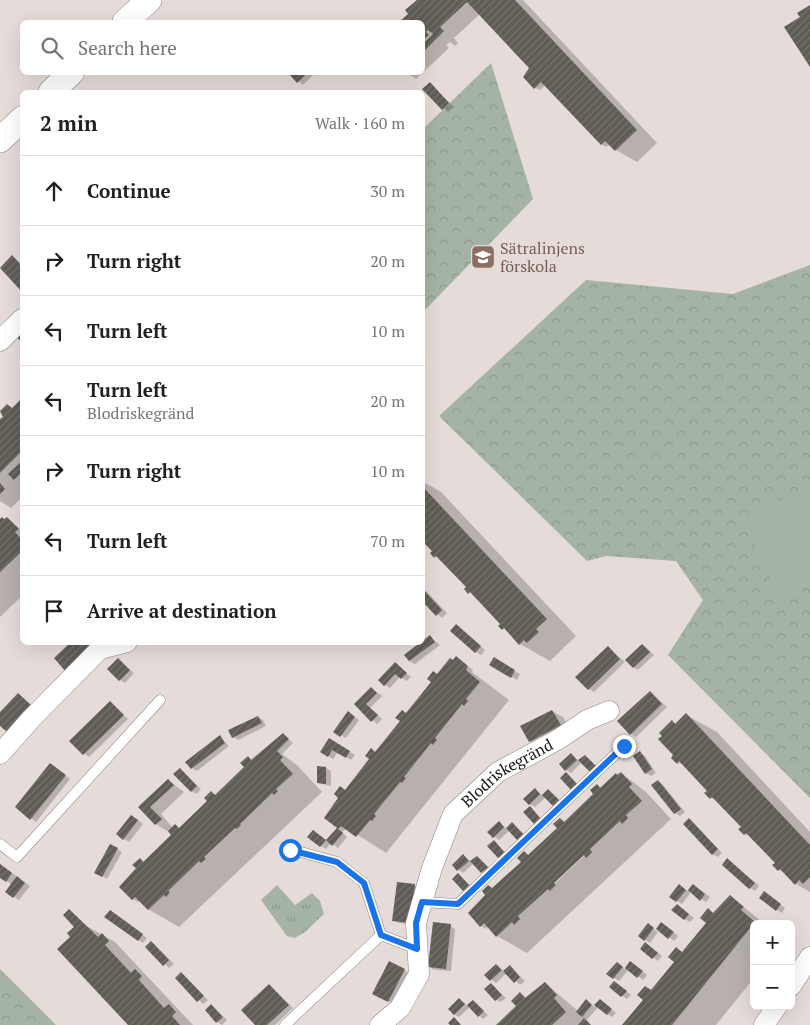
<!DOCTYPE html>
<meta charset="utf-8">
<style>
body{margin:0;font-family:"PT Serif",serif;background:#f6f6f6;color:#202124}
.controls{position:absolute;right:15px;bottom:15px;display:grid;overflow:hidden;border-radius:8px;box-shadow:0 5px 20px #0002}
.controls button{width:45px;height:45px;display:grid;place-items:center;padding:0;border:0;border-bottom:1px solid #e0e0e0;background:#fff;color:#202124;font:25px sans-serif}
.stop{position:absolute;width:15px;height:15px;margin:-11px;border:4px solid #1a73e8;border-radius:50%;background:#fff}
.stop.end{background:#1a73e8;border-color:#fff;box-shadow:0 1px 5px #0008}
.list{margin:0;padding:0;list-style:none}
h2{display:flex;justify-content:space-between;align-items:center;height:65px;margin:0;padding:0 20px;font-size:21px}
h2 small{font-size:16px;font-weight:400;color:#757577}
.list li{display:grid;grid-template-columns:32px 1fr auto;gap:15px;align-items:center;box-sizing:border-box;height:70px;padding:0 20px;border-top:1px solid #e0e0e0}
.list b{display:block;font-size:19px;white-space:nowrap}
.list p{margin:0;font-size:16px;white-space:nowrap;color:#757577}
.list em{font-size:16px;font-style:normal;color:#757577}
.icon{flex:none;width:28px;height:28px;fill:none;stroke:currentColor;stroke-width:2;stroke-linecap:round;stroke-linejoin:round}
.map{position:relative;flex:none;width:810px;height:1025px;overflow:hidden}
.search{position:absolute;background:#fff;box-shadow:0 5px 20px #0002;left:20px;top:20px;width:405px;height:55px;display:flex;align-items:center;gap:12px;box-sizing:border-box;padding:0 18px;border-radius:8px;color:#757577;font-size:19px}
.panel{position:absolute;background:#fff;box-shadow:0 5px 20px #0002;left:20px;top:90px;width:405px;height:555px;border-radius:8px}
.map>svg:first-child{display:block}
</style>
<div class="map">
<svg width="810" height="1025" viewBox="0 0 810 1025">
<defs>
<pattern id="grass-tufts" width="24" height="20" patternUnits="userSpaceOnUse" patternTransform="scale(1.25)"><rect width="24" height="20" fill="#a5b3a5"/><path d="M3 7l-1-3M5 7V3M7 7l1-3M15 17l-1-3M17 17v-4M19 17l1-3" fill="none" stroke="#8d998d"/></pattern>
<pattern id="forest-crowns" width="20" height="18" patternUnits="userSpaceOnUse" patternTransform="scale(1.25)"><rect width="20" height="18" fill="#a5b3a5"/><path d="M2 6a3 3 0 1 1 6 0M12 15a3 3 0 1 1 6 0" fill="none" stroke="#8d998d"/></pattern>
<pattern id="building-hatch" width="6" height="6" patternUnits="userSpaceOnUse" patternTransform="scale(1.25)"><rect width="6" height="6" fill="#5f5b55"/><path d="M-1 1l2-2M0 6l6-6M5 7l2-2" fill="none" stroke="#76726e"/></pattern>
</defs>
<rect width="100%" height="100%" fill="#e5dcd9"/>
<!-- grass -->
<path fill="url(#grass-tufts)" d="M277,885L295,905L312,893L320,901L324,914L305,932L295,938L287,936L261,900Z"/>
<!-- forest -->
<path fill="url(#forest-crowns)" d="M491,63L533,199L423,312V129Z
M810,265V798L668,655L703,600L676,561L606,556L587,561L439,416L586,280L733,294Z
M0,969L56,1025H0Z"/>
<!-- pitch -->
<path fill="#a5b3a5" d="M810,487V583L778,597L744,515Z"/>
<!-- shadow -->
<path fill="#0003" fill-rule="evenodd" d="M418,0H523L657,143L637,162L616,150L610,144L606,147L601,144L546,85L540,90L535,88L530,68L480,14L454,38L458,43L455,46L450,42L446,45L449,48L416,79L405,72H422V22H401L410,14Z
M292,72H316L303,85L290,74Z
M430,84L454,107L448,112L424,89Z
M12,256L22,265V290L1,267Z
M22,400V497L11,508L0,501V421L5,416L0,412L7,405L13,409Z
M422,481L441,492L576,636L550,661L520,644L422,539Z
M7,518L22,531V596L0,617V521Z
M422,587L447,613L442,618L422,599Z
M461,629L485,650L481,655L476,652Z
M430,637L440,645L415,664L409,661Z
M643,645L654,655L638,670L633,667Z
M608,648L625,662L594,692L589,689Z
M494,659L520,674L517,680L491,664Z
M118,660L134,673L125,683L120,680Z
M454,661H461L473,670L472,672L509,700L386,853L347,828L342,832L347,837L338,848L331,843L326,849L321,846L309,836L318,834L327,841L338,828L345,791L371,759V750L376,752L438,675Z
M395,664L411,677L407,681L400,677L390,688L385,685Z
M371,688L382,696L370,708L382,719L377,724L355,704Z
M650,692L667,707L636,737L631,734Z
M110,703L128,719L89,757L71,741Z
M552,711L563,717L571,732L541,748L530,741Z
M686,715L717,732L810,832V892L796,884L785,872L779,870L774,865L776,863L751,836L744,834L742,827L717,800L711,798V795L684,764L677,763L674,757L672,722L676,724Z
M353,716L359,720L346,738L341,735Z
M258,717L263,720L266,726L238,740L233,737Z
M283,735L293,743L282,754L297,765L322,792L179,927L148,909L140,900L138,902L133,899L140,859L145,862L172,834L156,824L140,807L168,780L184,792L161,814L173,828L180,829L210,801L211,792L216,795L246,767L248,758L253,761Z
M220,737L229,746L197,771L192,768Z
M330,740L355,755L351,760L338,752L333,759L322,752Z
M640,753L645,756L656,773L651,776L646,773Z
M571,755L579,761L585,756L600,770L582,762L571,773L566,770Z
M50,764L70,779L36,822L17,807Z
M326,768L331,771V786L318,783Z
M180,769L201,789L197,794L191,791Z
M621,773L646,792L671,819L527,953L497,936L488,926L486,929L481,926L477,914L472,909L559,828L560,819L565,822L595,794L597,785L602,788ZM585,852V855L550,888L549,886Z
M658,782L663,785L685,812L680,816L675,813Z
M535,789L543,796L548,790L564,804L559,808L546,797L535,807L530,804Z
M530,808L545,822L540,826L535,823Z
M137,819L143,824L129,842L124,839Z
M689,820L722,853L718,857L712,854Z
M499,823L507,829L512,824L528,837L523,842L510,830L499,840L489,832Z
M494,842L509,855L504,860L499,857Z
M111,846L122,852L107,879L96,872Z
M463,856L472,862L477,857L492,871L487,875L474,863L463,873L453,865Z
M728,860L759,886L755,891L750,888Z
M0,864L30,886L19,900L7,892L12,885L0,876Z
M458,875L473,888L469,892L463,890Z
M414,885L419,888L415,925L399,923L394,920Z
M693,885L710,897L706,902L691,892L682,904L677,901L679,886L688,891Z
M769,896L785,908L782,913L777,910Z
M735,900L765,924H754V978L716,1025H624L707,923L708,910L714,914Z
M677,905L694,918L690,922L684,919Z
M69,911L85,925L115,942L193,1025H130L72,937L76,927Z
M115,914L147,938L143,943L138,940Z
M450,926L455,929L451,971L435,970L429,967Z
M648,926L658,932L650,943L639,935Z
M667,927L678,936L674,941L658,929Z
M152,942L174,964L169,968L147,947Z
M651,947L662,956L658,961L642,949Z
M791,957L800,962L791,980Z
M631,962L647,975L643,980L629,969L619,981L608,974L617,963L625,969Z
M496,965L504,972L510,967L525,981L520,985L507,973L496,983L486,975Z
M404,970L409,973L394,1004L374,993Z
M181,974L208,1000L203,1004L176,978Z
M545,983L578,1011L586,1001L595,1007L600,1000L616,1013L612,1017L598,1007L587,1020L591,1025H498L518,1006L521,994L527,998Z
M269,985L293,1008L275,1025H257Z
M491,985L506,998L501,1002L496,1000Z
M619,985L631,995L627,999L610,987Z
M459,1000L468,1006L473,1001L488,1015L483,1019L470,1007L459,1017L454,1014Z
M211,1006L227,1020L222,1025L217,1022Z"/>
<!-- building -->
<path fill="url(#building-hatch)" d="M417,0H515L637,130L615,151L605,141L601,145L541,82L534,89L523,77L529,68L467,2L440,27L444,31L424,51L422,45L437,30L433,34L428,30L426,32L429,35L422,41V22H399L408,14L405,10Z
M810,5V67L784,27L800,17L797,13Z
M290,72H308L297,83L289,74Z
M430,82L449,103L442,110L422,89Z
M12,255L22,266V292L0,268Z
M22,329V343L16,336Z
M22,398V451L0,473V419L3,417L0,411L7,404L12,408Z
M22,461V472L14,480L8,474Z
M0,483L5,489L0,494Z
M422,486L547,619L536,629L539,632L527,643L524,640L519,645L504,628L502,630L498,626L500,624L470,592L468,594L464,589L466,587L436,556L434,558L430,553L432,551L422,541Z
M2,517L4,519L7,517L19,529L15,532L22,540V551L0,572V519Z
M422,588L442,610L436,616L422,601Z
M456,624L481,646L475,653L450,631Z
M430,635L435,642L409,661L404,655Z
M71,642H88L93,648L66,672L54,658Z
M642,644L650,652L633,668L625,660Z
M608,646L620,659L588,690L575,677Z
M456,656L468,666L466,670L480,682L466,699L468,701L464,706L462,704L435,738L437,740L433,745L431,743L404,777L406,778L402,783L400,782L374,814L376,816L372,821L370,820L356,837L341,826L338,829L343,833L332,846L326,840L337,828L324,818L338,798L334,794L340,786L345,790L369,759L365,756L371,748L375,752L400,721L395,718L402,710L406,713L431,682L427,679L433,671L437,674L450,658L453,660Z
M494,657L515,670L511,678L489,665Z
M118,658L130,670L119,681L107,669Z
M395,662L407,673L401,679L395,674L384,686L378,680Z
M371,687L377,693L366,704L378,715L371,722L354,704Z
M650,691L662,704L630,735L617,721Z
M18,693L31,705L7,732L0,726V712Z
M110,701L124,715L83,755L69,741Z
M552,710L561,725L529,742L520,726Z
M348,711L355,717L340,737L333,732Z
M686,713L810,845V877L803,884L799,880L795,885L780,869L778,871L772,865L775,863L746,833L744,835L738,829L741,827L712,797L710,799L704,793L707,791L679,761L677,764L671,758L673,755L658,739L662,736L659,733L672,720L675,724Z
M258,716L262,723L232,738L228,730Z
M283,733L289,739L277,751L283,757L280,760L293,774L276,789L278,791L274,795L272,793L240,824L241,825L237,829L235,828L204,857L206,859L201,863L199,861L168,891L170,892L166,897L164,895L148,910L135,897L132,900L119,887L136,868L132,865L140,858L143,862L171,835L168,831L175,824L179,828L207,801L204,798L211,791L215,795L244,767L240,763L248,756L251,760Z
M220,735L225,743L191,769L185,762Z
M329,738L350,751L346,758L332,750L328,757L320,752Z
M640,751L652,769L645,774L633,756Z
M571,753L577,760L565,771L559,764Z
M585,755L596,766L590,772L578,760Z
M50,763L66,775L30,820L15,807Z
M317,766L326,767V784L317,783Z
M180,768L197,786L191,792L173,774Z
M566,772L577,784L571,790L560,778Z
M621,772L632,784L629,787L642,801L626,815L628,818L622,824L620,821L590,849L592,852L586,858L584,855L554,883L556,885L550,891L548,889L518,916L520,919L514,925L512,922L496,937L484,923L480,927L468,913L485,895L482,891L488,885L492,888L521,862L517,858L524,851L528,855L557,828L553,824L560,818L564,822L593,794L590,790L597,784L600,788L616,773L617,775Z
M168,779L174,785L150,807L162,819L155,825L138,807Z
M658,780L681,809L674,814L651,785Z
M535,788L540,794L529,805L523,799Z
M548,789L559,800L553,806L542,795Z
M530,806L540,818L534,824L523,812Z
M131,815L138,820L123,840L116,834Z
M689,818L718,849L712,855L683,824Z
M499,821L504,827L493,838L487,832Z
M512,822L523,834L517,840L506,828Z
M313,830L326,840L320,847L307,837Z
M494,840L504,852L498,858L487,846Z
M110,844L118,848L102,877L94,873Z
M463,854L469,861L457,871L452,865Z
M477,856L488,867L481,873L470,861Z
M727,858L755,883L749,889L722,865Z
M0,864L12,873L6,882L0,878Z
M458,873L469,885L463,891L452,879Z
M17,876L25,883L13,898L5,892Z
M397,882L415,884L411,923L392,921Z
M679,884L686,890L676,902L669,897Z
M693,884L705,894L700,901L688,890Z
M764,891L781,904L776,911L759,898Z
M730,895L744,907L741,910L755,922L672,1025H622L643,1000L637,995L645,986L651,990L674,962L668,957L676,947L682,952L706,923L700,918L708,908L713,913Z
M677,904L689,914L684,920L671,910Z
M69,909L98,937L102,933L109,941L105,945L131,973L135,969L142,976L139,980L164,1008L169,1004L176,1012L172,1016L180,1025H128L57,949L70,937L67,933L74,927L63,915Z
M110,910L143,934L138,941L104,917Z
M433,922L451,924L446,969L428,967Z
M661,922L674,932L668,939L656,929Z
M648,923L654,928L644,941L638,936Z
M151,941L169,960L163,966L145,947Z
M645,942L658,953L652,959L640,949Z
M389,961L405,969L388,1002L372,994Z
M630,961L643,971L637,978L625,968Z
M617,962L623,967L613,979L606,974Z
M496,964L502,970L490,981L484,975Z
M510,965L520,977L514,983L503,971Z
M181,972L204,996L197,1002L175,978Z
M614,981L627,991L621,997L609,987Z
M545,982L557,995L554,998L566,1012L552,1025H496L516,1006L511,1001L520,992L525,998Z
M491,983L502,995L495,1001L484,989Z
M269,984L289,1005L267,1025H255L241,1010Z
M459,998L465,1004L454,1015L448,1009Z
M586,999L592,1005L582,1017L576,1012Z
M600,999L612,1009L607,1015L594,1005Z
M473,1000L484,1011L478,1017L467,1005Z
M211,1004L223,1017L216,1023L205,1010Z
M454,1017L461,1025H450L448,1023Z
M584,1018L591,1025H578Z"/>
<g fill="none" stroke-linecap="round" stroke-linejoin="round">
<defs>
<path id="service" d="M0,844L17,857L160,700
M290,849L337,862L364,883L381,935
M422,902L458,904L624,746
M285,1025L381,935L417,949"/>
<g id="minor">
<path d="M0,341L22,319"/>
<path d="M0,754L31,719L100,649L127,642"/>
<path d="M791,986L810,957"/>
<path id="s1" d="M380,1025L400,1008L419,974L416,923L432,868L453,814L498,772L559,739L587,720L609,711"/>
<path d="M764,1025L777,1006"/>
</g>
<path id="tertiary" d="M125,22L149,0
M51,92L72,72
M0,140L22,119"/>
</defs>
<!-- service casing -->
<use href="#service" stroke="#8d8683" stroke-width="11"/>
<!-- minor casing -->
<use href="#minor" stroke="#8d8683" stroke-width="21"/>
<!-- tertiary casing -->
<use href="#tertiary" stroke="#8d8683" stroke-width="26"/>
<!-- service -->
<use href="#service" stroke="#fff" stroke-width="10"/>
<!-- minor -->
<use href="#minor" stroke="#fff" stroke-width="20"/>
<!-- tertiary -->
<use href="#tertiary" stroke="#fff" stroke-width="25"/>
</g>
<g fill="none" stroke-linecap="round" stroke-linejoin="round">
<!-- route -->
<path stroke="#1a73e8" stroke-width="6" d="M290,850L337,862L364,883L381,935L417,949L416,923L422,902L458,904L624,746"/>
</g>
<!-- icons -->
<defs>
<symbol id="school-square" viewBox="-11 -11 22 22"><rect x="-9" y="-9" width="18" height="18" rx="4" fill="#8d6e63" stroke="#e5dcd9"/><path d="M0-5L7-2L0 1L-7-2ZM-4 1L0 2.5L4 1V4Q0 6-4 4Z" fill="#fff"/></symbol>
</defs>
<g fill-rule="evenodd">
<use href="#school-square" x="469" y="243" width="28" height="28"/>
</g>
<g text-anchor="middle" stroke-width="5" stroke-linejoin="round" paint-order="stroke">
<!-- education labels -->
<g font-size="16" fill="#785e54" stroke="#e5dcd9" text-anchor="start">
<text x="500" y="254">Sätralinjens<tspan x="500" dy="18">förskola</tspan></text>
</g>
<!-- street labels -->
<g font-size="16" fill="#181514" stroke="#e5dcd9">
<text dy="6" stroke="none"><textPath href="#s1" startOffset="300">Blodriskegränd</textPath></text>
</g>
</g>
</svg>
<div class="controls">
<button>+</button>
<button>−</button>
</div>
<div class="stop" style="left:290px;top:850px"></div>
<div class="stop end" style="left:624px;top:746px"></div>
<div class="search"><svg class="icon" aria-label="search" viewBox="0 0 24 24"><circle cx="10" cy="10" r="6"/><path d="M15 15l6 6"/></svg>Search here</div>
<section class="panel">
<h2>2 min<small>Walk · 160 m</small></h2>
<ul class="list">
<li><svg class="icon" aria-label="ahead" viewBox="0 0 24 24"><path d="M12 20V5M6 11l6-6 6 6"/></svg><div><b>Continue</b></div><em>30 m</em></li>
<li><svg class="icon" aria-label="right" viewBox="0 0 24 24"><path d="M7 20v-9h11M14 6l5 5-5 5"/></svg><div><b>Turn right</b></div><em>20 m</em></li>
<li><svg class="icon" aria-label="left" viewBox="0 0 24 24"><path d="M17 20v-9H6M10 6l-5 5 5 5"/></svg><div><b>Turn left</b></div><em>10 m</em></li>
<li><svg class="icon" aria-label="left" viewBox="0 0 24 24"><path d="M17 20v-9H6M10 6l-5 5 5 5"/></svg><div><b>Turn left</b><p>Blodriskegränd</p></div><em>20 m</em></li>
<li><svg class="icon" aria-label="right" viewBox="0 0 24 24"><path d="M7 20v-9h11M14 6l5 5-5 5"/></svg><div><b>Turn right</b></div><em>10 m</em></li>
<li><svg class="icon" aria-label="left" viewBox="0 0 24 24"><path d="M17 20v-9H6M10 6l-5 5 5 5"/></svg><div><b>Turn left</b></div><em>70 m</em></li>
<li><svg class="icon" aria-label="arrive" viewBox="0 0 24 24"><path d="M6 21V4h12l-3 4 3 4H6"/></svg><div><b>Arrive at destination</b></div></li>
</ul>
</section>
</div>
